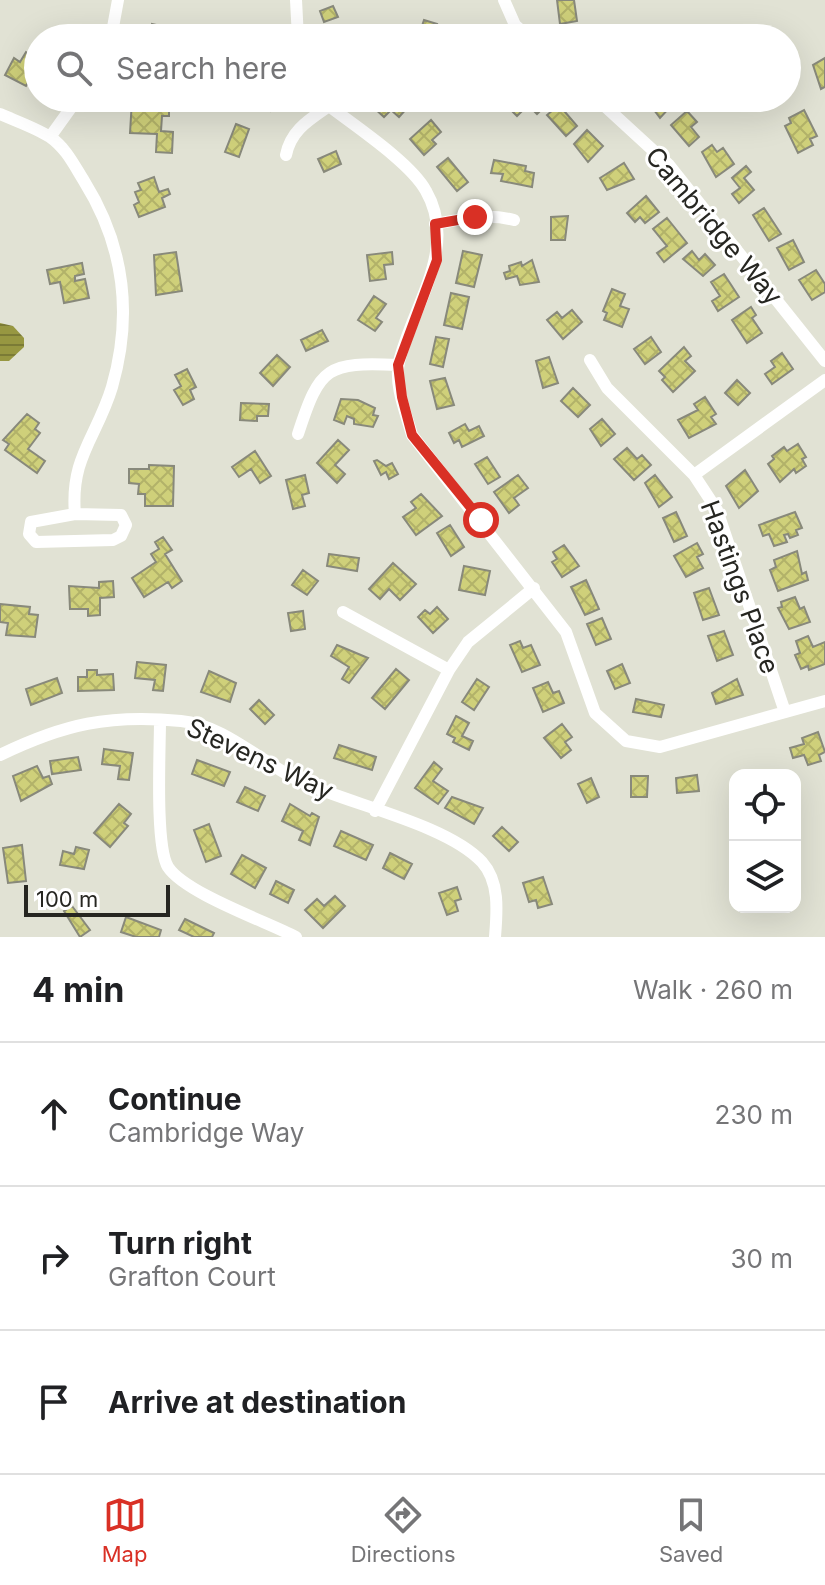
<!DOCTYPE html>
<meta charset="utf-8">
<style>
body{margin:0;font-family:Inter,sans-serif;background:#f2f2f2;color:#202124}
.controls{position:absolute;right:24px;bottom:24px;display:grid;overflow:hidden;border-radius:16px;box-shadow:0 8px 32px #0002}
.controls button{width:72px;height:72px;display:grid;place-items:center;padding:0;border:0;border-bottom:2px solid #e0e0e0;background:#fff;color:#202124;font:40px sans-serif}
.scale{position:absolute;left:24px;bottom:20px;width:146px;box-sizing:border-box;padding-left:8px;border:4px solid #262621;border-top:0;font-size:22px;line-height:28px;white-space:nowrap;color:#262621;-webkit-text-stroke:6px #fff;paint-order:stroke}
.stop{position:absolute;width:24px;height:24px;margin:-18px;border:6px solid #d93025;border-radius:50%;background:#fff}
.stop.end{background:#d93025;border-color:#fff;box-shadow:0 2px 8px #0008}
.list{margin:0;padding:0;list-style:none}
h2{display:flex;justify-content:space-between;align-items:center;height:104px;margin:0;padding:0 32px;font-size:34px}
h2 small{font-size:26px;font-weight:400;color:#757577}
.list li{display:grid;grid-template-columns:52px 1fr auto;gap:24px;align-items:center;box-sizing:border-box;height:144px;padding:0 32px;border-top:2px solid #e0e0e0}
.list b{display:block;font-size:30px;white-space:nowrap}
.list p{margin:0;font-size:26px;white-space:nowrap;color:#757577}
.list em{font-size:26px;font-style:normal;color:#757577}
.icon{flex:none;width:44px;height:44px;fill:none;stroke:currentColor;stroke-width:2;stroke-linecap:round;stroke-linejoin:round}
.map{position:relative;flex:none;width:825px;height:937px;overflow:hidden}
.search{position:absolute;background:#fff;box-shadow:0 8px 32px #0002;left:24px;right:24px;top:24px;height:88px;display:flex;align-items:center;gap:20px;box-sizing:border-box;padding:0 28px;border-radius:44px;color:#757577;font-size:30px}
.sheet{height:536px;background:#fff}
nav{display:flex;justify-content:space-around;align-items:center;box-sizing:border-box;height:112px;border-top:2px solid #e0e0e0;background:#fff;font-size:22px;color:#757577}
nav a{display:grid;justify-items:center;gap:4px}
nav .on{color:#d93025}
.map>svg:first-child{display:block}
</style>
<div class="map">
<svg width="825" height="937" viewBox="0 0 825 937">
<defs>
<pattern id="water-rules" width="6" height="5" patternUnits="userSpaceOnUse" patternTransform="scale(2)"><rect width="6" height="5" fill="#979741"/><path d="M0 2.5h6" fill="none" stroke="#7b7b36"/></pattern>
<pattern id="building-cross-hatch" width="8" height="8" patternUnits="userSpaceOnUse" patternTransform="scale(2)"><rect width="8" height="8" fill="#cfd07a"/><path d="M0 0l8 8M0 8l8-8" fill="none" stroke="#b2b269"/></pattern>
</defs>
<rect width="100%" height="100%" fill="#e1e2d4"/>
<!-- water -->
<path fill="url(#water-rules)" d="M0,323L13,326L24,338V347L9,361H0Z"/>
<!-- building -->
<path fill="url(#building-cross-hatch)" stroke="#88897b" stroke-width="2" d="M557,0H574L577,21L560,24Z
M333,6L338,17L324,22L320,11Z
M424,20L437,24L435,31L447,35L446,38H418Z
M152,24L187,32L186,38H149Z
M268,26L271,37L250,38L248,31Z
M26,52L38,59V86L29,81L26,86L5,75L14,58L20,62Z
M825,58V87L821,89L813,65Z
M265,98H284L287,103L271,111Z
M381,98H390L396,103L400,99L408,107L399,117L391,110L384,117L373,107Z
M517,98H543L548,103L537,114L528,105L517,116L508,107Z
M645,98H663L671,106L660,118Z
M132,100L169,102V116H162L161,131L173,132L172,153L156,152L157,134L130,133Z
M559,105L577,126L566,136L547,115Z
M804,110L817,136L810,139L813,145L798,153L785,126L791,123L789,118Z
M687,111L697,122L691,127L699,137L689,146L671,125Z
M431,120L441,132L432,140L436,144L424,155L410,139Z
M236,124L249,129L239,157L225,152Z
M587,130L603,146L588,162L574,144Z
M712,145L717,152L723,148L734,164L716,177L702,152Z
M336,151L341,164L324,172L318,159Z
M448,158L468,182L457,191L437,167Z
M494,160L526,166L525,171L534,173L532,187L501,181L503,174L491,173Z
M624,163L634,179L607,190L600,178Z
M746,166L751,172L744,178L754,190L739,203L732,194L740,188L732,178Z
M154,177L159,192L168,189L170,194L162,198L165,207L139,217L134,205L139,202L135,192L141,190L138,183Z
M646,196L659,212L645,223L640,217L635,222L627,213Z
M764,208L781,234L769,241L753,215Z
M568,216L565,240H551V217Z
M667,218L687,243L664,262L657,253L667,246L653,229Z
M793,240L804,262L789,270L777,248Z
M463,251L482,255L474,287L456,283Z
M692,251L699,260L705,254L715,265L703,276L683,259Z
M176,252L182,291L156,295L154,255Z
M392,252L393,264L384,265L386,279L370,281L367,255Z
M532,260L539,282L520,285L517,276L506,279L504,273L510,271L509,266L521,262L522,266Z
M82,263L84,274L75,276V281L85,279L89,298L64,303L60,282L50,284L47,270Z
M816,270L825,284V292L812,300L799,280Z
M724,274L739,297L718,311L712,301L720,296L711,282Z
M612,289L625,294L620,306L629,309L622,327L604,320L607,313L603,311Z
M451,293L469,297L462,329L444,325Z
M374,296L386,304L376,318L382,322L375,331L358,320Z
M751,307L756,315L752,318L762,333L747,343L732,320Z
M572,310L582,322L563,339L547,320L557,312L562,318Z
M322,330L328,341L306,351L301,340Z
M436,337L449,339L443,367L430,364Z
M651,337L661,352L645,364L634,349Z
M684,347L691,356L685,361L695,371L673,392L662,380L665,377L659,371Z
M782,353L793,369L772,384L765,374L775,367L771,361Z
M277,355L290,367L273,386L260,373Z
M549,357L558,383L543,388L536,361Z
M187,369L196,387L190,390L194,399L183,405L174,390L181,386L175,375Z
M445,378L454,405L437,409L430,381Z
M737,380L750,393L738,405L725,393Z
M573,388L590,405L578,417L561,401Z
M705,397L716,414L711,417L716,424L689,438L678,420L698,410L694,404Z
M341,399L358,400L375,408L373,415L378,416L373,427L354,424V419L347,416L344,424L334,420Z
M241,403L269,404L268,416H257V421L240,420Z
M27,414L39,423L35,429L40,433L28,449L45,461L37,473L5,450L9,444L3,440Z
M602,419L615,434L601,446L590,429Z
M465,424L469,431L479,426L484,436L462,447L459,440L454,443L449,433Z
M338,440L349,450L335,465L345,474L337,483L317,463Z
M798,444L806,457L802,459L806,466L796,473L794,469L780,482L768,464L774,459L772,456L784,447L787,451Z
M627,448L637,459L642,455L651,465L634,480L614,459Z
M255,451L271,476L260,483L251,469L239,477L232,467Z
M487,457L500,477L488,484L475,464Z
M377,460L386,466L392,463L398,474L389,479L386,472L381,475L374,461Z
M149,465L174,466L173,506H145V494H138L139,484L129,483V469H149Z
M745,470L758,491L739,508L726,486Z
M305,475L309,493L302,495L305,506L293,509L286,480Z
M518,475L528,488L514,498L519,505L509,513L494,492Z
M655,475L672,497L659,507L645,483Z
M421,494L442,516L416,535L403,517L416,508L411,502Z
M676,512L687,536L674,542L663,518Z
M795,512L802,528L796,530L798,535L790,538L788,534L784,535L787,542L774,546L769,534L763,536L759,525Z
M450,525L464,547L451,556L437,533Z
M163,537L172,550L165,554L182,581L172,588L168,582L144,597L132,578L156,562L151,554L159,549L155,542Z
M697,543L703,554L697,557L703,568L686,577L674,556Z
M564,545L579,566L562,577L552,562L557,559L553,552Z
M797,551L802,574L806,572L808,580L778,591L770,570L776,567L774,560Z
M329,554L359,558L357,571L327,566Z
M393,563L416,584L400,600L389,589L380,599L369,589Z
M464,566L490,571L485,595L459,590Z
M303,570L318,581L307,595L292,585Z
M586,580L599,609L585,615L571,587Z
M113,581L114,597L100,598V615L88,616V609H70L69,586L99,588V582Z
M709,588L719,615L703,620L694,593Z
M795,597L800,609L804,607L810,622L789,629L778,608L782,607L781,602Z
M0,604L30,607L29,614L38,615L35,637L6,635L8,623L0,622Z
M437,607L448,619L433,633L418,617L425,610L430,614Z
M303,611L305,629L291,631L288,613Z
M602,618L611,639L596,645L587,624Z
M724,631L733,655L717,661L708,636Z
M808,636L813,647L825,642V664L809,670L808,666L801,669L795,655L800,653L796,641Z
M520,641L523,648L531,645L540,665L522,672L510,645Z
M337,645L368,658L349,683L342,679L349,667L331,656Z
M137,662L166,665L163,691L153,690L155,680L135,678Z
M622,664L630,683L615,689L607,671Z
M396,669L409,680L385,709L372,698Z
M87,670H97V675L113,674L114,690L78,691V677H87Z
M209,671L236,683L230,702L201,692Z
M57,678L62,693L31,705L26,689Z
M477,679L489,687L474,710L462,702Z
M737,679L743,695L716,704L712,693Z
M548,682L553,693L559,691L564,703L543,712L533,688Z
M636,699L664,705L661,717L633,712Z
M259,700L274,715L265,724L250,709Z
M456,716L469,723L462,736L473,741L469,750L453,742L455,738L447,734Z
M562,724L572,737L565,742L571,750L561,758L544,738Z
M818,732L825,752L819,755L821,761L808,765L804,755L793,758L790,748L804,744L802,738Z
M339,745L376,757L372,770L334,758Z
M104,749L133,753L129,780L118,779L120,766L102,764Z
M78,757L81,770L52,774L50,761Z
M197,760L230,772L224,786L192,774Z
M434,762L442,769L433,781L448,791L438,804L415,788Z
M37,766L43,778L49,776L52,784L21,801L13,776Z
M697,775L699,791L677,793L676,778Z
M631,776H648L647,797H631Z
M591,778L599,797L587,803L578,784Z
M245,787L265,796L258,811L237,802Z
M452,797L483,808L474,824L445,808Z
M119,804L131,814L124,823L128,826L110,847L94,833Z
M290,804L310,816L312,813L319,817L310,845L299,840L303,831L282,821Z
M209,824L221,856L206,862L194,830Z
M502,827L518,842L509,851L493,836Z
M341,831L373,845L366,860L334,846Z
M22,845L26,881L8,883L3,848Z
M76,847L89,850L84,869L60,865L63,851L74,854Z
M390,853L412,864L404,879L383,868Z
M242,855L266,868L255,888L231,874Z
M543,877L552,904L538,908L536,900L529,902L523,883Z
M276,881L294,890L288,903L270,894Z
M457,887L461,899L455,901L458,911L447,915L439,893Z
M335,896L345,906L323,928L305,910L317,899L324,906Z
M72,906L90,930L80,937L64,911Z
M126,917L161,930L159,937H136L121,932Z
M185,919L214,933L212,937H194L179,930Z"/>
<g fill="none" stroke-linecap="round" stroke-linejoin="round">
<!-- street -->
<path stroke="#fff" stroke-width="12" d="M296,0L298,38
M504,0L515,25L530,38
M111,38L118,0
M325,98L329,106C355,126 411,163 426,191C459,248 412,307 399,362C394,385 406,413 412,435L566,632L595,713L626,741L660,747L825,701
M596,98L669,165L825,361
M0,114C16,121 36,128 50,137C66,148 74,165 84,181C124,245 133,314 112,387C97,437 70,457 75,514
M50,137L78,98
M286,155C291,130 309,120 329,106
M435,224C462,219 487,213 514,220
M590,360L607,388L694,475L717,510L785,712
M298,434C320,366 327,362 398,365
M694,475L825,380
M75,514L121,515L126,525L121,536L113,540L36,542L29,534L31,522Z
M343,612L449,670
M160,721C160,749 155,846 168,867C185,893 265,921 296,937
M0,755C64,724 109,714 181,721C224,725 262,763 300,781C348,804 447,824 482,862C500,882 497,912 495,937
M375,811L449,670L468,642L534,588"/>
</g>
<g fill="none" stroke-linecap="round" stroke-linejoin="round">
<!-- route -->
<path stroke="#d93025" stroke-width="10" d="M475,217L435,224L437,260L398,365L402,397L412,435L481,520"/>
</g>
<g text-anchor="middle" stroke-width="6" stroke-linejoin="round" paint-order="stroke">
<!-- street labels -->
<g font-size="26" fill="#262621" stroke="#fff">
<text transform="translate(714 226) rotate(50)" y="9">Cambridge Way</text>
<text transform="translate(740 587) rotate(70)" y="9">Hastings Place</text>
<text transform="translate(260 759) rotate(25)" y="9">Stevens Way</text>
</g>
</g>
</svg>
<div class="controls">
<button><svg class="icon" aria-label="locate" viewBox="0 0 24 24"><circle cx="12" cy="12" r="6"/><path d="M12 2v4M12 18v4M2 12h4M18 12h4"/></svg></button>
<button><svg class="icon" aria-label="layers" viewBox="0 0 24 24"><path d="M12 4l9 5-9 5-9-5zM3 14l9 5 9-5"/></svg></button>
</div>
<div class="scale">100 m</div>
<div class="stop" style="left:481px;top:520px"></div>
<div class="stop end" style="left:475px;top:217px"></div>
<div class="search"><svg class="icon" aria-label="search" viewBox="0 0 24 24"><circle cx="10" cy="10" r="6"/><path d="M15 15l6 6"/></svg>Search here</div>
</div>
<section class="sheet">
<h2>4 min<small>Walk · 260 m</small></h2>
<ul class="list">
<li><svg class="icon" aria-label="ahead" viewBox="0 0 24 24"><path d="M12 20V5M6 11l6-6 6 6"/></svg><div><b>Continue</b><p>Cambridge Way</p></div><em>230 m</em></li>
<li><svg class="icon" aria-label="right" viewBox="0 0 24 24"><path d="M7 20v-9h11M14 6l5 5-5 5"/></svg><div><b>Turn right</b><p>Grafton Court</p></div><em>30 m</em></li>
<li><svg class="icon" aria-label="arrive" viewBox="0 0 24 24"><path d="M6 21V4h12l-3 4 3 4H6"/></svg><div><b>Arrive at destination</b></div></li>
</ul>
</section>
<nav>
<a class="on"><svg class="icon" aria-label="map" viewBox="0 0 24 24"><path d="M3 6l6-2 6 2 6-2v14l-6 2-6-2-6 2zM9 4v14M15 6v14"/></svg>Map</a>
<a><svg class="icon" aria-label="directions" viewBox="0 0 24 24"><path d="M12 3l9 9-9 9-9-9zM9 14v-3h6M13 9l2 2-2 2"/></svg>Directions</a>
<a><svg class="icon" aria-label="saved" viewBox="0 0 24 24"><path d="M7 4h10v16l-5-4-5 4z"/></svg>Saved</a>
</nav>
